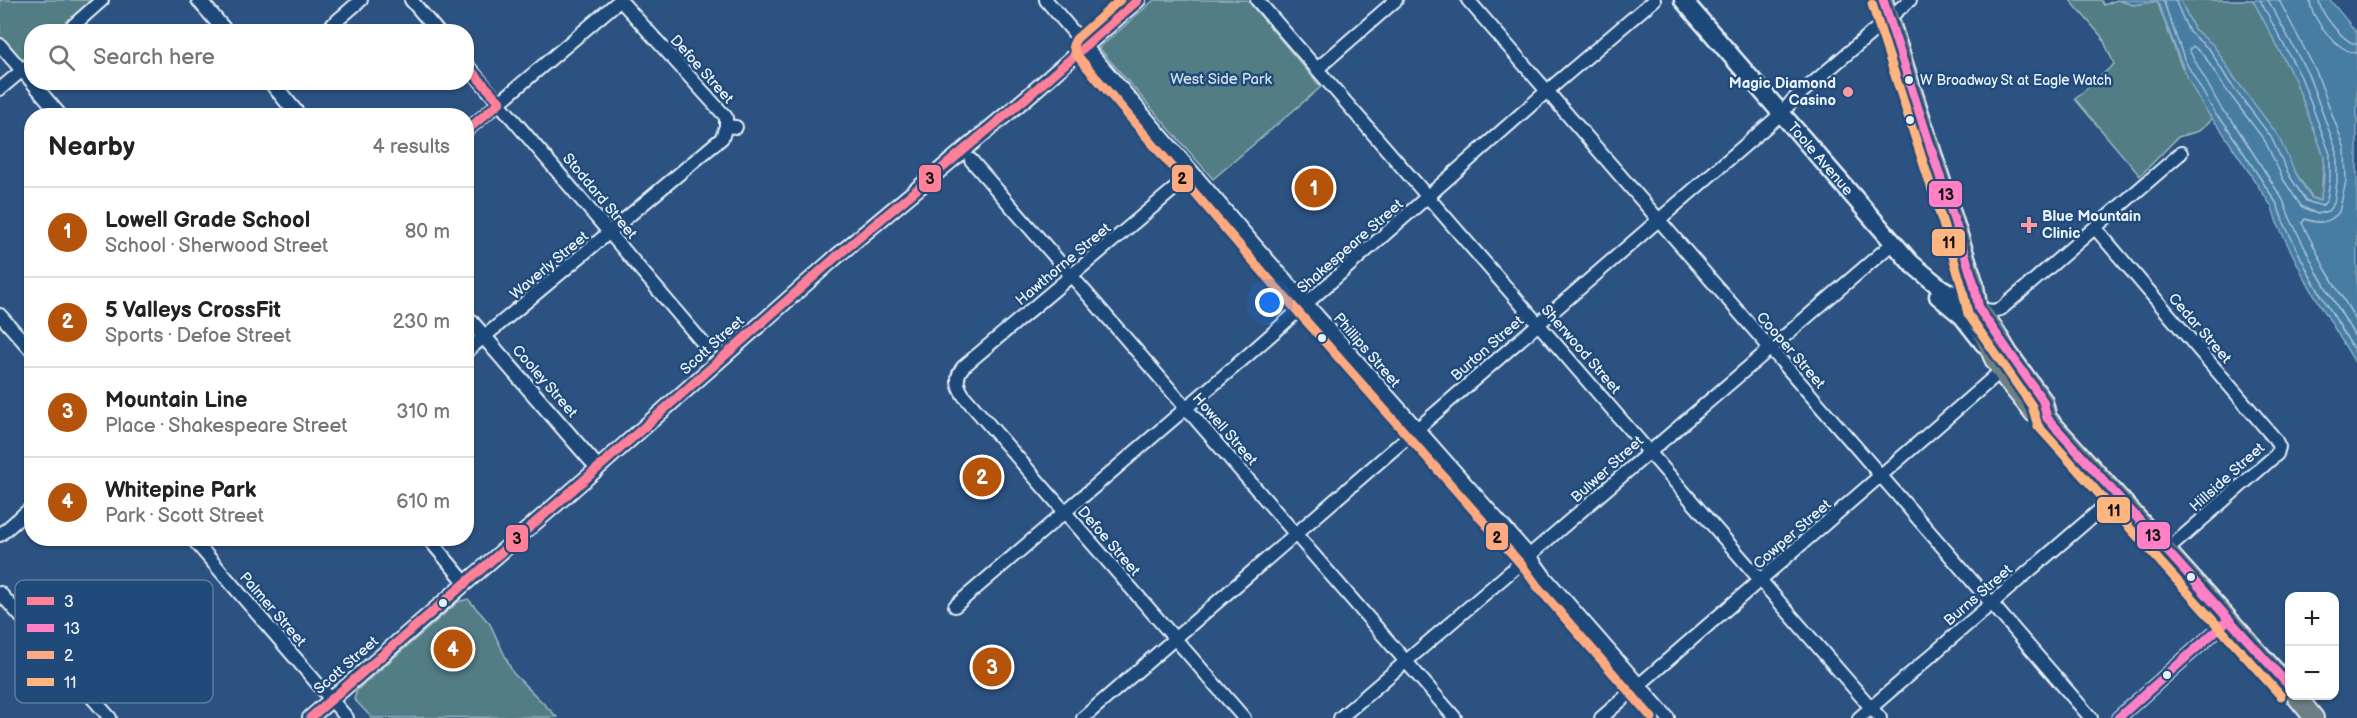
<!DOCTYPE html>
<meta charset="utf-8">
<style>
body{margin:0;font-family:"Balsamiq Sans",sans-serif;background:#f2f2f2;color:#222}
.controls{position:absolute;right:18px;bottom:18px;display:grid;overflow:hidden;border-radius:12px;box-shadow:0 2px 4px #0004}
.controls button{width:54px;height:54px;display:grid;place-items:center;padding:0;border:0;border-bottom:2px solid #e0e0e0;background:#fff;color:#222;font:30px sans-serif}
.you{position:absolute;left:1270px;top:303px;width:21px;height:21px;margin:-15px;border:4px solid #fff;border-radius:50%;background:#1a73e8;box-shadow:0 0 0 9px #1a73e833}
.badge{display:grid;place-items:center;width:39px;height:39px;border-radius:50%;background:#b45309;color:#fff;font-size:20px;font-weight:700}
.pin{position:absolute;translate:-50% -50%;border:3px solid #fff;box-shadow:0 2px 6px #0006}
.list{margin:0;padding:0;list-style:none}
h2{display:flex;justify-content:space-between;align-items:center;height:78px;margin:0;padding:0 24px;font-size:26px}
h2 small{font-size:20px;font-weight:400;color:#767676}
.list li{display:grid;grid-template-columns:39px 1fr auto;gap:18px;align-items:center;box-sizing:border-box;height:90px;padding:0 24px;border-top:2px solid #e0e0e0}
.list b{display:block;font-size:22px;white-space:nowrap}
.list p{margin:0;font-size:20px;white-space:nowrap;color:#767676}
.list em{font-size:20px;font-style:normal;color:#767676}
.icon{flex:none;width:33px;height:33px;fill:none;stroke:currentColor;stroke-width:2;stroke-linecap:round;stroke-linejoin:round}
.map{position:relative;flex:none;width:2357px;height:718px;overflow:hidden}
.search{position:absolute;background:#fff;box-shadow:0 2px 4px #0004;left:24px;top:24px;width:450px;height:66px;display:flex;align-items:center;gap:15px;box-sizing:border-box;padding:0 21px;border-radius:24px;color:#767676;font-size:22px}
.panel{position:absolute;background:#fff;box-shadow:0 2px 4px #0004;left:24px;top:108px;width:450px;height:438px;border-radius:24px}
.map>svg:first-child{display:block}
</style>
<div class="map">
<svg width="2357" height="718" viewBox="0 0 2357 718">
<rect width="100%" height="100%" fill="#2c5282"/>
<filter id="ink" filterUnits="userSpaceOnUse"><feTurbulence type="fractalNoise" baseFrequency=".0167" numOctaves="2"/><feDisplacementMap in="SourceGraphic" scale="12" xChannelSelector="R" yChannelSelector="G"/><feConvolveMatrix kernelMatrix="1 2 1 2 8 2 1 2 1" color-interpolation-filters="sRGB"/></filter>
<g filter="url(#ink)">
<!-- green -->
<path fill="#537d85" stroke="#9eb7be" stroke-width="1.5" d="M0,0H102L66,31L32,32L31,62L21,70L0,45Z
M1154,0H1247L1321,87L1213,179L1099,48Z
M2070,0H2101L2104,5L2117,0L2133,5L2157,1L2180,63L2212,119L2199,131L2178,137L2140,176L2075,99L2114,64L2102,37Z
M2180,0H2253L2295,80L2324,156L2321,201L2312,198L2214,46L2194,29Z
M468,599L490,624L513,673L557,717L372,718L354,699L357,690L458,602Z"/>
<!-- water -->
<path fill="#467ca3" stroke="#87abc5" stroke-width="1.5" d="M2119,0H2180L2194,29L2214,46L2233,76L2277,134L2295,172L2311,198L2320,201L2324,180V156L2295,80L2253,0H2330L2357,33V366L2305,279L2277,223L2272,207L2220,128C2187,93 2176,44 2157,1L2133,5Z"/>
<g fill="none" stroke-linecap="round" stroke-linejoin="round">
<!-- shore -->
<path stroke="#a7c2d6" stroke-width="1.5" d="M2163,0L2185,61L2216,115L2225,124L2277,204L2283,221L2310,276L2357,355
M2175,0L2189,32L2210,50L2228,80L2271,137L2289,175L2306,201L2322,206L2327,200L2330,180V154L2301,77L2260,0
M2268,0L2308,74L2337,152V182L2334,203L2328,211L2317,214L2301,206L2283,179L2265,141L2222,84L2204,55L2193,46L2189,50L2222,110L2232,120L2283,200L2290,218L2317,272L2357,340
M2279,0L2316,71L2345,149L2346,181L2339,212C2329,224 2319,224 2305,219L2302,223L2325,268L2357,322
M2310,0C2310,18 2338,52 2357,53
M2319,0C2320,13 2344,43 2357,44"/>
<defs>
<path id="minor" d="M411,0L438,32
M620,0L726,117V126L736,127
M1046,0L1255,245L1530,556L1546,578L1668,718
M1257,0L1880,718
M1468,0L2091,718
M66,32L102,0
M324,32L361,0
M0,45L32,82
M466,64L709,350
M1317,69L1396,0
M32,82L61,116
M0,89L32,62
M466,131L620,0
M971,160L1455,718
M1193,173L963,367C955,377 957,386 964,396L1244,718
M2096,229L2275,439L2279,447L2277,454L2165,552
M1979,309L1992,311L2001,309L2181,153
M0,315L32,351
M466,352L722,138L726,126
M0,535L32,507
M192,538L347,718
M428,538L465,582
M0,593L110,718
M955,606L1248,355L1546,92L1654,0
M1083,718L1781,114L1793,100L1910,0
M1340,718L1893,243
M1601,718L2001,371
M1859,718L2116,496
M2118,718L2228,620"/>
<path id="tertiary" d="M199,0L226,32
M271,82L299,116
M466,316L598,468
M310,718L598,468L836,257L1026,98L1138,0"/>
<g id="secondary">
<path id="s1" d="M1683,0L1911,263L1941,288L1979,309"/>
<path d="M1938,296L1962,316L1984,344"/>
</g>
<path id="primary" d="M1883,0L1974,284L1981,329L1994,359L2007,380L2034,413L2047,418L2290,688
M1982,312L1993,328L2008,353L2043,401L2047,418
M2296,696L2314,718"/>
</defs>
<!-- minor casing -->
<use href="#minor" stroke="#e8f1f8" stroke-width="16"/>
<!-- tertiary casing -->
<use href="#tertiary" stroke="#e8f1f8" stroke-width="18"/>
<!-- secondary casing -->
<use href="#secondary" stroke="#e8f1f8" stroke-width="21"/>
<!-- primary casing -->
<use href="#primary" stroke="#e8f1f8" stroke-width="22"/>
<!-- minor -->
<use href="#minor" stroke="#1f4a7a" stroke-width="12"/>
<!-- tertiary -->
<use href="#tertiary" stroke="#1f4a7a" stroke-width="14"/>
<!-- secondary -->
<use href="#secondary" stroke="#1f4a7a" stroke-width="16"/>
<!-- primary -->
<use href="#primary" stroke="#6d7e84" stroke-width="18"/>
<defs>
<path id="bus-1" d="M466,65L500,102L466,131
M310,718L598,468L836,257L1026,98L1138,0"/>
<path id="bus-2" d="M1883,0L1957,229L1974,284L1979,309L2043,401L2047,418L2290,687
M2118,718L2228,620"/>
<path id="bus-3" d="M1120,0L1076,39L1073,45L1075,53L1246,253L1521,564L1537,586L1652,718"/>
<path id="bus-4" d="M1872,4L1946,233L1962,287L1968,314L2032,406L2038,426L2281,696"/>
</defs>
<!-- bus-1 casing -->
<use href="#bus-1" stroke="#1f4a7a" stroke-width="14"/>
<!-- bus-2 casing -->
<use href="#bus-2" stroke="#1f4a7a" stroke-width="14"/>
<!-- bus-3 casing -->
<use href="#bus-3" stroke="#1f4a7a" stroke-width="14"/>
<!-- bus-4 casing -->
<use href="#bus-4" stroke="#1f4a7a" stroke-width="14"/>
<!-- bus-1 -->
<use href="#bus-1" stroke="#ff8098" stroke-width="9"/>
<!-- bus-2 -->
<use href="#bus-2" stroke="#ff80c5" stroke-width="9"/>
<!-- bus-3 -->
<use href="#bus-3" stroke="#ffa980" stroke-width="9"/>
<!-- bus-4 -->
<use href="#bus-4" stroke="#ffb580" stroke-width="9"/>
</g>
</g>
<!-- markers -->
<g fill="#e8f1f8" stroke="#1f4a7a" stroke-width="2">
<circle cx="1909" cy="80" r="5"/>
<circle cx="1910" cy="120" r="5"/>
<circle cx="1322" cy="338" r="5"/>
<circle cx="2191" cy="577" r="5"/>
<circle cx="443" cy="603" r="5"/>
<circle cx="2167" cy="675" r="5"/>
</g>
<g fill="#ff9aa2" stroke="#1f4a7a" stroke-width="2">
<circle cx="1848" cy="92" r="6"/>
<path d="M2026 216h6v6h6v6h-6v6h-6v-6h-6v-6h6z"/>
</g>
<g text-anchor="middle" stroke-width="5" stroke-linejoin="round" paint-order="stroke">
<!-- bus labels -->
<g font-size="14" fill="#e8f1f8" stroke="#1f4a7a" text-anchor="start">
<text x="1920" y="85">W Broadway St at Eagle Watch</text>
</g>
<!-- street labels -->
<g font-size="15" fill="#e8f1f8" stroke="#1f4a7a">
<text transform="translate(702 69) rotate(48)" y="5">Defoe Street</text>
<text dy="5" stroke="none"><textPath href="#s1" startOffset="210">Toole Avenue</textPath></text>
<text transform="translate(600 196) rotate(50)" y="5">Stoddard Street</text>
<text transform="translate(1350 246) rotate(-41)" y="5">Shakespeare Street</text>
<text transform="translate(1063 264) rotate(-40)" y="5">Hawthorne Street</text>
<text transform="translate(549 265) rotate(-40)" y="5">Waverly Street</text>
<text transform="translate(2200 328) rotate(49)" y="5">Cedar Street</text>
<text transform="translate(712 345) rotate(-42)" y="5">Scott Street</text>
<text transform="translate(1487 348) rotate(-41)" y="5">Burton Street</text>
<text transform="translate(1581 349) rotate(49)" y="5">Sherwood Street</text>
<text transform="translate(1367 350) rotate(49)" y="5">Phillips Street</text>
<text transform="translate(1791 350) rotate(49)" y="5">Cooper Street</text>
<text transform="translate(545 381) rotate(49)" y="5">Cooley Street</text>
<text transform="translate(1225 429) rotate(49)" y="5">Howell Street</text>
<text transform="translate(1607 469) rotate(-42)" y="5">Bulwer Street</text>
<text transform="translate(2227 477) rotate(-42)" y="5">Hillside Street</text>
<text transform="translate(1792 534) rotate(-41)" y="5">Cowper Street</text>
<text transform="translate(1109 541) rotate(49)" y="5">Defoe Street</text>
<text transform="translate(1978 595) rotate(-41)" y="5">Burns Street</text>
<text transform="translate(273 609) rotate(49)" y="5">Palmer Street</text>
<text transform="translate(346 665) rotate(-41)" y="5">Scott Street</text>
</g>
<!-- park labels -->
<g font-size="15" fill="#d2e0e7" stroke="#1f4a7a">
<text x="1221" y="84">West Side Park</text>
</g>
<!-- poi labels -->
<g font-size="15" font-weight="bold" fill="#e8f1f8" stroke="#1f4a7a" text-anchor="end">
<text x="1836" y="88">Magic Diamond<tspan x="1836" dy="17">Casino</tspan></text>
<text x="2042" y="221" text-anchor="start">Blue Mountain<tspan x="2042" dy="17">Clinic</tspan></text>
</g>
</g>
<!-- legend -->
<rect x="15" y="580" width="198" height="123" rx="9" fill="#1f4a7a" stroke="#5b7ca0" stroke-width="1.5"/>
<rect x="27" y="597" width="27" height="8" fill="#ff8098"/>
<rect x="27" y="624" width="27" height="8" fill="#ff80c5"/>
<rect x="27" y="651" width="27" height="8" fill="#ffa980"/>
<rect x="27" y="678" width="27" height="8" fill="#ffb580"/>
<g font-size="16" fill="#e8f1f8">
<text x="64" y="607">3</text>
<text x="64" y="634">13</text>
<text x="64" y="661">2</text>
<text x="64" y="688">11</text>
</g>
<g stroke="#1f4a7a" stroke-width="2">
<rect x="1171" y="164" width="23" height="29" rx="6" fill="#ffa980"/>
<rect x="918" y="164" width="24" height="29" rx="6" fill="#ff8098"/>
<rect x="1928" y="180" width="35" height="28" rx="6" fill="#ff80c5"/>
<rect x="1931" y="228" width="35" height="29" rx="6" fill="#ffb580"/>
<rect x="2096" y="496" width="35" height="28" rx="6" fill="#ffb580"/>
<rect x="2136" y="521" width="35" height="29" rx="6" fill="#ff80c5"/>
<rect x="1485" y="522" width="24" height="29" rx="6" fill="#ffa980"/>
<rect x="505" y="524" width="24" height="29" rx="6" fill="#ff8098"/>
</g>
<g font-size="16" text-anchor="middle" font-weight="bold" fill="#111">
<text x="1182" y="184">2</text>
<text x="930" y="184">3</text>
<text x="1946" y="200">13</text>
<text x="1949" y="248">11</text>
<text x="2114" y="516">11</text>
<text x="2153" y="541">13</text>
<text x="1497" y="543">2</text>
<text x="517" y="544">3</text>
</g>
</svg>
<div class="controls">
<button>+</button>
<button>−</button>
</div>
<div class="you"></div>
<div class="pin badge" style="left:1314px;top:188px">1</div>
<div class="pin badge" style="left:982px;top:477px">2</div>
<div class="pin badge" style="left:992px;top:667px">3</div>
<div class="pin badge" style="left:453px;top:649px">4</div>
<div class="search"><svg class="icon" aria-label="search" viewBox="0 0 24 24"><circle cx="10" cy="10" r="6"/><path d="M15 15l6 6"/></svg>Search here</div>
<section class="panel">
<h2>Nearby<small>4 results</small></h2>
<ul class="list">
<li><span class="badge">1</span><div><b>Lowell Grade School</b><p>School · Sherwood Street</p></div><em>80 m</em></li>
<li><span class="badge">2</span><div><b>5 Valleys CrossFit</b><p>Sports · Defoe Street</p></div><em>230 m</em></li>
<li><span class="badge">3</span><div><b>Mountain Line</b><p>Place · Shakespeare Street</p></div><em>310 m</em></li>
<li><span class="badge">4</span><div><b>Whitepine Park</b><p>Park · Scott Street</p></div><em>610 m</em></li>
</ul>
</section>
</div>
